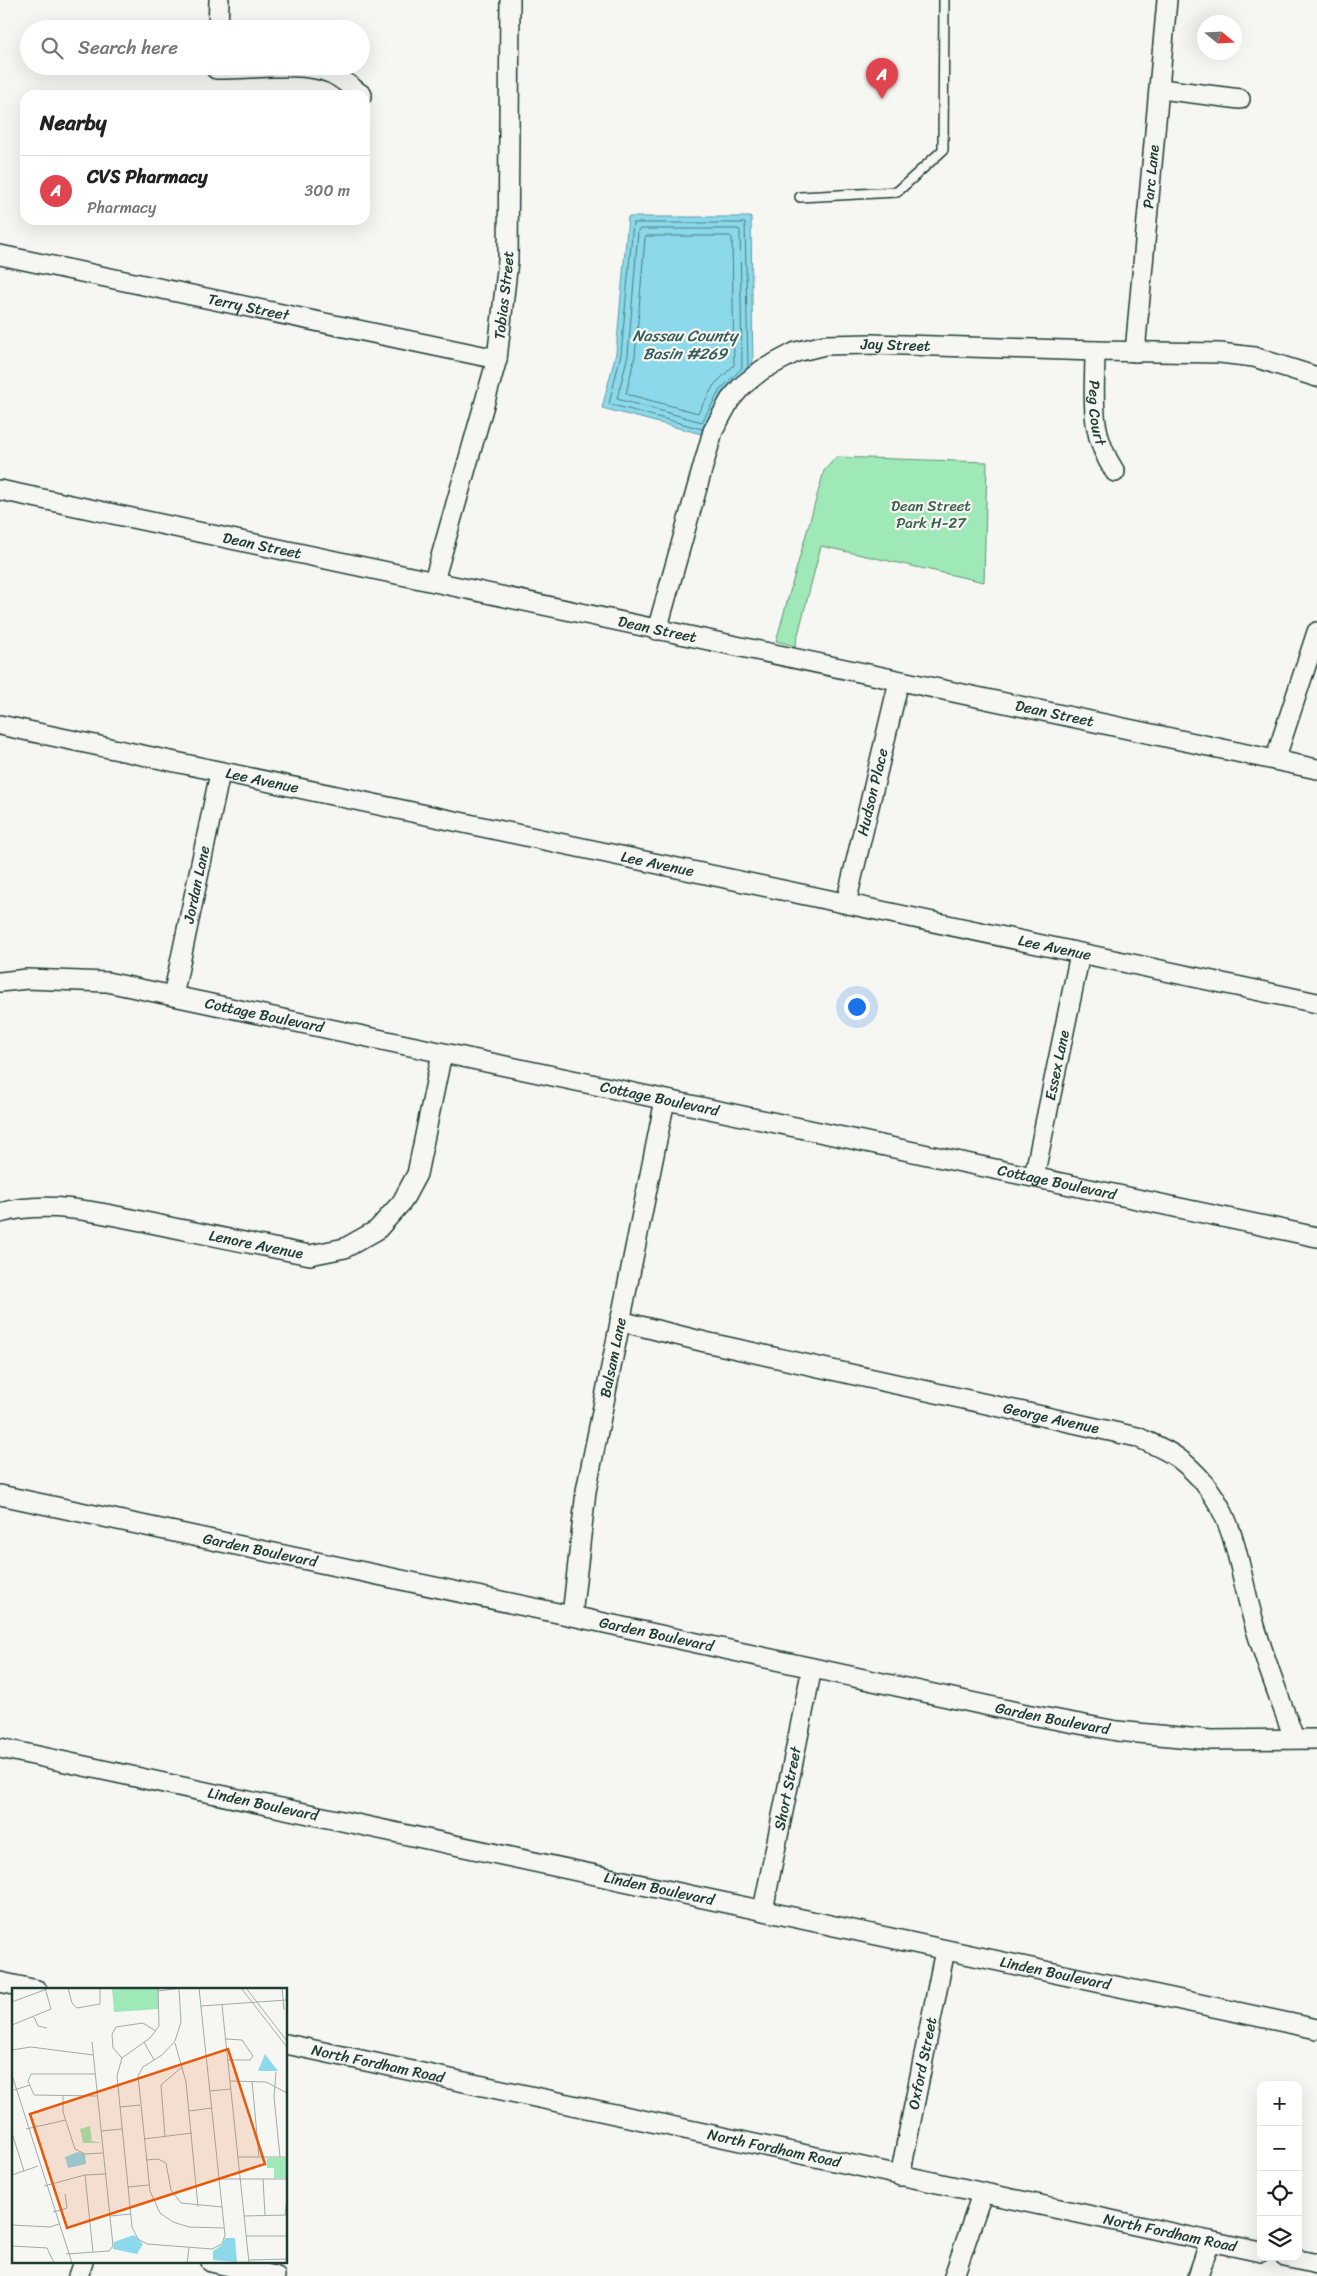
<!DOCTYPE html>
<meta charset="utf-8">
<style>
body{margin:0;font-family:Sriracha,sans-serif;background:#f6f6f6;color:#222}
.controls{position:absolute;right:15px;bottom:15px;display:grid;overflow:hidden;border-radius:10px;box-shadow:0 5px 20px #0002}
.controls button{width:45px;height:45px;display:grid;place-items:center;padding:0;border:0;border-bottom:1px solid #e0e0e0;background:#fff;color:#222;font:25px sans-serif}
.compass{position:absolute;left:1197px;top:15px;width:45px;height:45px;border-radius:50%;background:#fff;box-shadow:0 5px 20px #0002;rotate:108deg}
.you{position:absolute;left:856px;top:1006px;width:18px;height:18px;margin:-12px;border:4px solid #fff;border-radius:50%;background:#1a73e8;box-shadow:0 0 0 8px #1a73e833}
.badge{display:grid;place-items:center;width:32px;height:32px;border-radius:50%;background:#1a73e8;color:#fff;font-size:16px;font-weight:700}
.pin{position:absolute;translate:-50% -41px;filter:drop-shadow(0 1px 2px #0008)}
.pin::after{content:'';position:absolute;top:26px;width:18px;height:15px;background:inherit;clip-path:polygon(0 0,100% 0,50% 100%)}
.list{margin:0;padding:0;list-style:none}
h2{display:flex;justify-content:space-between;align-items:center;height:65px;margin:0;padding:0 20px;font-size:21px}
h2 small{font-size:16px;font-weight:400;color:#767676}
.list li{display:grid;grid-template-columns:32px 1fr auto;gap:15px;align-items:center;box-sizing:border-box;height:70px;padding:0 20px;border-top:1px solid #e0e0e0}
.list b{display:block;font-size:19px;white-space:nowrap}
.list p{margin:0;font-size:16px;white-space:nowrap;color:#767676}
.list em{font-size:16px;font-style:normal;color:#767676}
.icon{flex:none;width:28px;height:28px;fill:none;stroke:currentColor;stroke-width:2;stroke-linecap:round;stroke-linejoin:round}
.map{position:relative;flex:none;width:1317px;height:2276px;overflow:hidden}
.search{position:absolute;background:#fff;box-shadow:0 5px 20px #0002;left:20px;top:20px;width:350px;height:55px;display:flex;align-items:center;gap:12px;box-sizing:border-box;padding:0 18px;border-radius:28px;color:#767676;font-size:19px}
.panel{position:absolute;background:#fff;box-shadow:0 5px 20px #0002;left:20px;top:90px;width:350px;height:135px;border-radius:15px}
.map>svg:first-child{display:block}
</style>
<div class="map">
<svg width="1317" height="2276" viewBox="0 0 1317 2276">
<rect width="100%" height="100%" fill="#f6f6f2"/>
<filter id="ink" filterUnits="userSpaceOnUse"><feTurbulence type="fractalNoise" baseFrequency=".02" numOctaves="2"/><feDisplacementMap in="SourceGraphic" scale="10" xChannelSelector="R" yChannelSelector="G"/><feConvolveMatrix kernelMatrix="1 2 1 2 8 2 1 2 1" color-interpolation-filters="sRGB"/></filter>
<g filter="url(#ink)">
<!-- green -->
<path fill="#9fe8b7" stroke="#5f9276" d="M836,457L987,462L984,582L821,546L795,646L776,641L824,471Z"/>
<!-- water -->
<path fill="#8cd9eb" stroke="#609ba2" d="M628,217H751L753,373L709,436L602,408L616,353Z"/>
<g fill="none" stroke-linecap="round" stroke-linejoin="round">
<!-- shore -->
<path stroke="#4b7b7d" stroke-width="1" d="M641,229H737L740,230L742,368L720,390L702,422L617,399L628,355L638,231Z
M647,236H730L732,238L734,365L714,385L698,413L626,394L635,356L645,238Z
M702,429L609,404L621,354L633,223H745L748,368"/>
<defs>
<path id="lane" d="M800,197L897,192L943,150L944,0"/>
<g id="street">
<path d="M218,29L219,0"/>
<path d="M216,66V69C248,70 301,61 330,73C341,77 352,88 362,95"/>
<path d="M1161,89L1240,99"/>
<path id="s1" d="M0,255L497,359"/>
<path id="s2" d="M1095,351C1095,398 1088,431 1115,472"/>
<path id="s3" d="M1135,352L1167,0"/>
<path id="s4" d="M0,490L1317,769"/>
<path id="s5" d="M434,581L497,359L508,261L510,0"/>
<path id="s6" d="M657,630L713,431L730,400L742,386L762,370L796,352L825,345L872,344L1095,351L1220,353L1254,357L1317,377"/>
<path id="s7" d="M0,725L1317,1003"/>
<path d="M1275,760L1317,632"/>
<path id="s8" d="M846,903L899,681"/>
<path id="s9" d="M0,982L27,979L107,982L1317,1237"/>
<path id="s10" d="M173,996L220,773"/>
<path id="s11" d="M1034,1177L1080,954"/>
<path id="s12" d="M0,1213C53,1198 113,1216 165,1226C214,1236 262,1246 310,1255L345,1248L377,1230L402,1202L417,1174L442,1053"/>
<path id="s13" d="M620,1321L705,1342L1137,1437C1150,1443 1166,1449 1178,1458C1236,1502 1235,1556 1253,1619C1264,1659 1280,1699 1294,1738"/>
<path id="s14" d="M0,1495L572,1616L1026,1714L1117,1731L1211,1740L1317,1739"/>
<path id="s15" d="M572,1616L586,1491L665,1100"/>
<path id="s16" d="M0,1748L1317,2029"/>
<path id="s17" d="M763,1910L812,1668"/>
<path d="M0,1982L37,1990"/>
<path id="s18" d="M286,2044L1261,2252"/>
<path id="s19" d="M900,2176L945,1950"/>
<path d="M1285,2257L1317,2264"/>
<path d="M211,2262L275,2276"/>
<path d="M78,2276L83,2262"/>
<path d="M954,2276L982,2194"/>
<path d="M1198,2276L1210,2241"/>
</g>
</defs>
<!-- lane casing -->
<use href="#lane" stroke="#1f3d34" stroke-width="12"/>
<!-- street casing -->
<use href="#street" stroke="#1f3d34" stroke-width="22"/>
<!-- lane -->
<use href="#lane" stroke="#f6f6f2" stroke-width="9"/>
<!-- street -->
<use href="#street" stroke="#f6f6f2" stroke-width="19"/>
</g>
</g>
<g text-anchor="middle" stroke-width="4.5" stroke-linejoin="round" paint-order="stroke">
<!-- street labels -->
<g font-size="15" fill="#1f3d34" stroke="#f6f6f2">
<text dy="5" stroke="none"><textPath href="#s3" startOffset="176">Parc Lane</textPath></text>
<text dy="5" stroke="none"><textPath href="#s5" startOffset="295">Tobias Street</textPath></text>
<text dy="5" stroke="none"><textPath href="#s1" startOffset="254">Terry Street</textPath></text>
<text dy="5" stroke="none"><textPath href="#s6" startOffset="425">Jay Street</textPath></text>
<text dy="5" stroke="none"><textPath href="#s2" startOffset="62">Peg Court</textPath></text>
<text dy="5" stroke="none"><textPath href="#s4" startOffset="268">Dean Street</textPath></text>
<text dy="5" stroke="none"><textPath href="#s4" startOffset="672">Dean Street</textPath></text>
<text dy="5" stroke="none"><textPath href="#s4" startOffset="1078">Dean Street</textPath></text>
<text dy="5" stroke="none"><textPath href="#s7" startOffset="268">Lee Avenue</textPath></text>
<text dy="5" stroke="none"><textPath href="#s8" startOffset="114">Hudson Place</textPath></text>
<text dy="5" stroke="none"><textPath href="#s7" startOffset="672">Lee Avenue</textPath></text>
<text dy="5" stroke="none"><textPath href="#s10" startOffset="114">Jordan Lane</textPath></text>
<text dy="5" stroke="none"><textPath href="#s7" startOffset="1078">Lee Avenue</textPath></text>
<text dy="5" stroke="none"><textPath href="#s9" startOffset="268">Cottage Boulevard</textPath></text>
<text dy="5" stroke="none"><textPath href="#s11" startOffset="114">Essex Lane</textPath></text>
<text dy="5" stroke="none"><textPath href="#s9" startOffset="672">Cottage Boulevard</textPath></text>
<text dy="5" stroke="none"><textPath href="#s9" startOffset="1078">Cottage Boulevard</textPath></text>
<text dy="5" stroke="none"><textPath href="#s12" startOffset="260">Lenore Avenue</textPath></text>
<text dy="5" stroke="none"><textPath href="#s15" startOffset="262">Balsam Lane</textPath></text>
<text dy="5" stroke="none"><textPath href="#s13" startOffset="442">George Avenue</textPath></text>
<text dy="5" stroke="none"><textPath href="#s14" startOffset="266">Garden Boulevard</textPath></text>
<text dy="5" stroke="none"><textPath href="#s14" startOffset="671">Garden Boulevard</textPath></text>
<text dy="5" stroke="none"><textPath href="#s14" startOffset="1076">Garden Boulevard</textPath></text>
<text dy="5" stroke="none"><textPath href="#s17" startOffset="124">Short Street</textPath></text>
<text dy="5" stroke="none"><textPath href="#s16" startOffset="269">Linden Boulevard</textPath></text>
<text dy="5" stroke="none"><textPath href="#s16" startOffset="674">Linden Boulevard</textPath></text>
<text dy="5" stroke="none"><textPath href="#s16" startOffset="1079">Linden Boulevard</textPath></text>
<text dy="5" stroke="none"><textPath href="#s18" startOffset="94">North Fordham Road</textPath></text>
<text dy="5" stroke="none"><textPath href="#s19" startOffset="115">Oxford Street</textPath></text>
<text dy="5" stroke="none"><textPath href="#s18" startOffset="499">North Fordham Road</textPath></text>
<text dy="5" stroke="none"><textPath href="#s18" startOffset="904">North Fordham Road</textPath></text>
</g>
<!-- park labels -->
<g font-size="15" fill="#395f4e" stroke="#f6f6f2">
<text x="931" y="511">Dean Street<tspan x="931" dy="17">Park H-27</tspan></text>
</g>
<!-- water labels -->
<g font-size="16" font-style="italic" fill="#355c59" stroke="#f6f6f2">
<text x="685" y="341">Nassau County<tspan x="685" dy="18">Basin #269</tspan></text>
</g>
</g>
<!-- overview -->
<g transform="translate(12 1988)">
<rect width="275" height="275" fill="#f6f6f2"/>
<path d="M100,0H146L147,21L102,24ZM78,138L80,153L89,155H71L68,141ZM255,170H274V190H262V180H255Z" fill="#9fe8b7"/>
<path d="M253,66L266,83H246ZM66,164L73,166L74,176L56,180L53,169ZM122,247L131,256L125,266L101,261L102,254ZM213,250H223L225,274L201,272V263L210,257Z" fill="#8cd9eb"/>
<path fill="none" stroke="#a0aca6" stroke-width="1" d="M56,0L60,15L65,20L88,16V0M146,0L147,38L138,50L110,70L105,88L120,239L126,251L135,256L200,261L210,256L213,247L187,0M229,0L275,59M234,0L275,53M270,0L272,22M167,1L169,34L163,53L150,67L131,79L126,88L138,203L148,225L161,234L177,239L212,240M146,3L171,0M0,14L35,1M210,17L237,275M189,18L275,12M22,29L26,38L35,40M0,37L39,21L33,0M214,51L230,52L241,68L238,72H216M132,54L142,72M163,55L174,94L186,219M0,62L19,59L81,67M110,70L101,60L100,46L104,39L131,35L144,43M264,84L262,109L268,169M83,86H19L16,93L22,107L85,108M0,87L60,275M218,93L254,94L275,105M240,93L247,169M2,102L18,97M198,103L219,101M51,108V124L63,161L73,166L91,165M108,119L128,117M177,123L200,120M14,141L54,132M89,143L110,141M0,145L12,183M153,149L149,97L170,79M132,151L180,145M226,169H275M134,172L146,171L154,175L159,202L169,215L210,219M0,187L26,178M73,187L81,264M207,191H275M251,191L253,227M32,198L73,187L94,186M116,199L137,197M41,224L55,220L53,206M273,227L275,210M98,228L119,226M232,228L275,227M0,237L38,239L47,236M234,248H275M0,258L35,260L42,275M54,266L97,263L101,258L80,54M237,272L275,271M175,275L177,260"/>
<path fill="#e8590c" fill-opacity="0.15" stroke="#e8590c" stroke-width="2.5" d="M216,61L253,176L55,240L18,126Z"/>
<rect width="275" height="275" fill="none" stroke="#1f3d34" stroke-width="2.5"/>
</g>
</svg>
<div class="controls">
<button>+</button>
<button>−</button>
<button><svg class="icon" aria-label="locate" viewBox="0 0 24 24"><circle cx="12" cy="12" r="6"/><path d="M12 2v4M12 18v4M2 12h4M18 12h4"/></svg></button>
<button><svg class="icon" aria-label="layers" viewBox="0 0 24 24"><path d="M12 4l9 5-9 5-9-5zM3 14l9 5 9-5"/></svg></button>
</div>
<svg class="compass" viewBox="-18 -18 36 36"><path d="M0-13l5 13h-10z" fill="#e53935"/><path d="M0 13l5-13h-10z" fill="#767676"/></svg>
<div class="you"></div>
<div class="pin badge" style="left:882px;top:99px;background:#e0444e">A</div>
<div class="search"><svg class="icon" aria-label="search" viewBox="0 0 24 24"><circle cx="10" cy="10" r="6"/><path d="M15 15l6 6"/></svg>Search here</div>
<section class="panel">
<h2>Nearby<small></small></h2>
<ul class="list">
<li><span class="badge" style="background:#e0444e">A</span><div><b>CVS Pharmacy</b><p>Pharmacy</p></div><em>300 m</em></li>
</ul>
</section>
</div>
